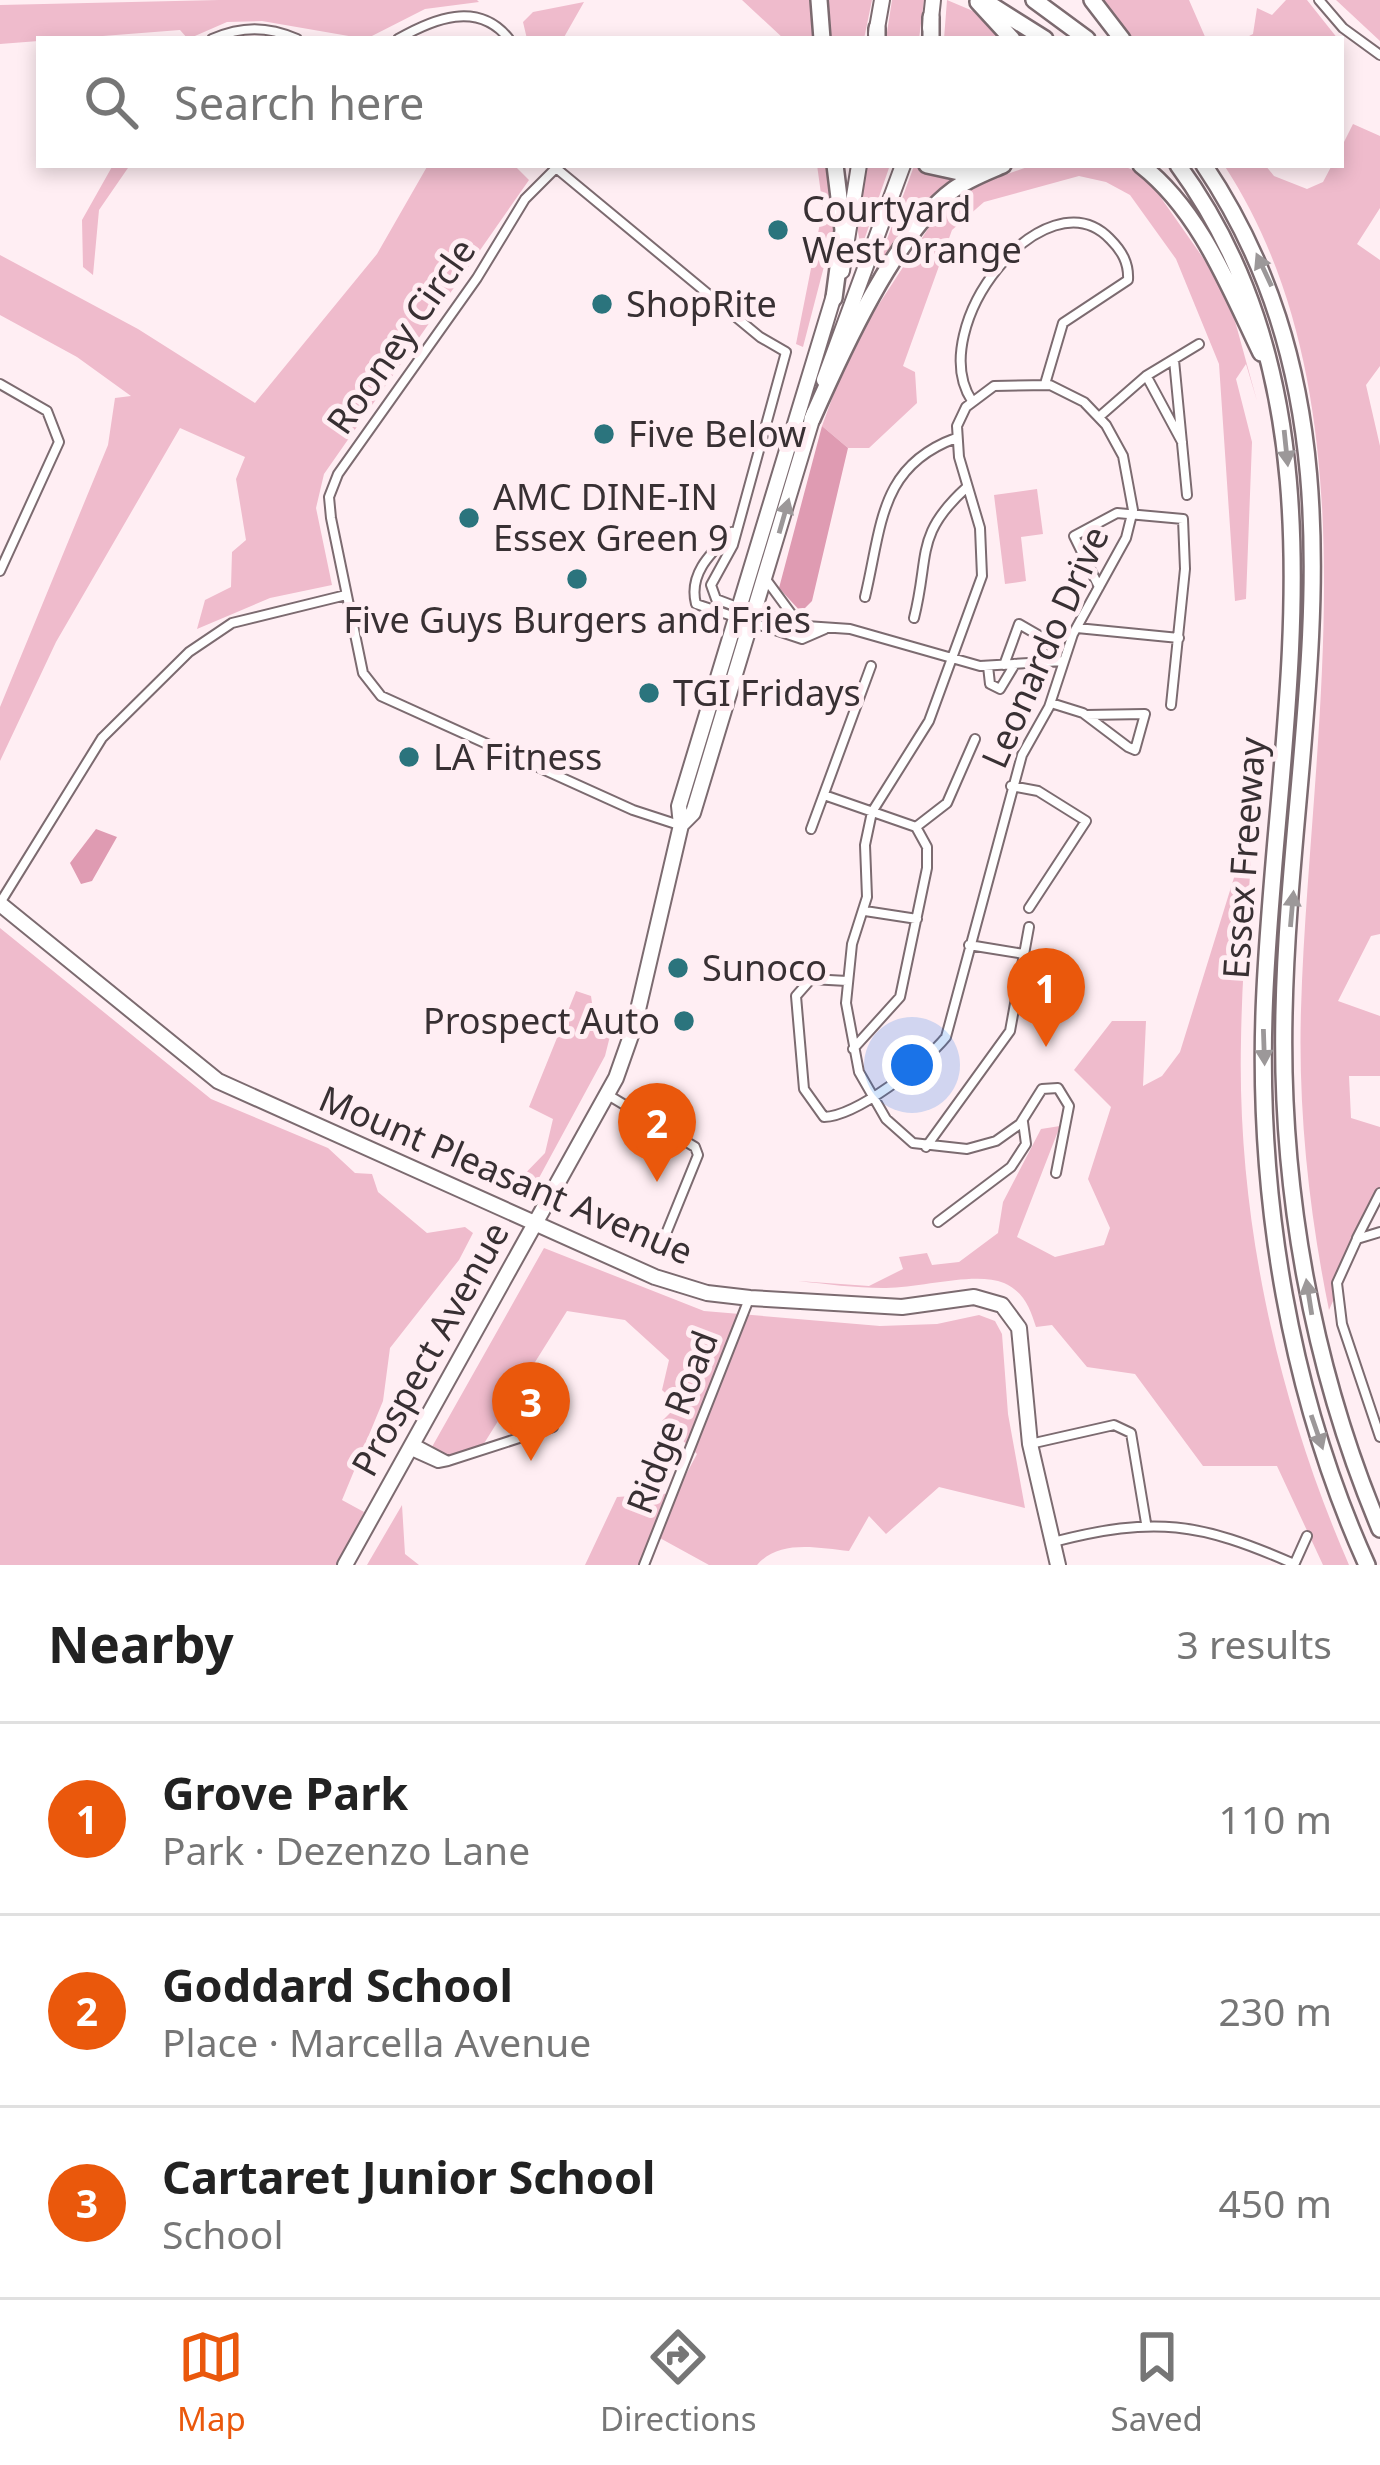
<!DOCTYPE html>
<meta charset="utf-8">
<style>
body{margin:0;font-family:"Noto Sans",sans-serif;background:#f2f2f2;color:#222}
.you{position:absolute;left:912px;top:1065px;width:42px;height:42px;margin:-30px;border:9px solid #fff;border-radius:50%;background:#1a73e8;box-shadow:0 0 0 18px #1a73e833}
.badge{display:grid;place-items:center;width:78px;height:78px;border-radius:50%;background:#ea580c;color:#fff;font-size:39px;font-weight:700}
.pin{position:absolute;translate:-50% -99px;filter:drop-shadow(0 3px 6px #0008)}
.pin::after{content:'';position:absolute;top:63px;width:42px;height:36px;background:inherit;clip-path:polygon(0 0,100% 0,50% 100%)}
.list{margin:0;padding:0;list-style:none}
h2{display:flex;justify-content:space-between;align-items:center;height:156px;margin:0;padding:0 48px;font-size:51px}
h2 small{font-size:39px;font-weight:400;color:#767676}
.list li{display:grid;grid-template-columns:78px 1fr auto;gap:36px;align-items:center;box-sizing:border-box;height:192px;padding:0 48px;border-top:3px solid #e0e0e0}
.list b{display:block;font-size:45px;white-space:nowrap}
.list p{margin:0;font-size:39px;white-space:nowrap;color:#767676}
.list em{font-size:39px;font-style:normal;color:#767676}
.icon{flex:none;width:66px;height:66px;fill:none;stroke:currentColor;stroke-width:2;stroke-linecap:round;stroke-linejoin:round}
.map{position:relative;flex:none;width:1380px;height:1565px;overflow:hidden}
.search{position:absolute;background:#fff;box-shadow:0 6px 18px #0003;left:36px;right:36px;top:36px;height:132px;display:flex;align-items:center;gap:30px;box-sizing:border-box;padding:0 42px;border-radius:0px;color:#767676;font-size:45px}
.sheet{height:732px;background:#fff}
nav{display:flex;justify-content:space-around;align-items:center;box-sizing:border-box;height:168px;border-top:3px solid #e0e0e0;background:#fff;font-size:33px;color:#767676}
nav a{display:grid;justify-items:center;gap:6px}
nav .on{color:#ea580c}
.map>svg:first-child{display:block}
</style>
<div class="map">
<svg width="1380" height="1565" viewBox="0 0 1380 1565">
<rect width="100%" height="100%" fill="#ffeef3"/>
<!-- green -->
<path fill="#efbbcc" d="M219,0H477L479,2L425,9L366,39L262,21L227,22L188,39L180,30L0,44V5Z
M742,0H813L817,39H784Z
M828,0H872L864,39H831Z
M892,0H924L919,39H886Z
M947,0L973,11L1003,39H944Z
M1101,0H1189L1206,39H1130Z
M1286,0H1307L1338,39H1243L1253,34L1257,8L1272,15Z
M1336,0H1380V41Z
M584,2L563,39H527L523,22L533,12Z
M1353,124L1380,136V208L1357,244L1380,260V366L1366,385L1380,446V934L1371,936L1338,1001L1380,1016V1076H1349L1351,1118L1380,1127V1196L1329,1310C1309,1212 1298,1110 1301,1010C1309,736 1380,404 1224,165H1265L1274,176L1307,189L1323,182L1332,165H1341V148Z
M113,165H130L99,210L93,275L83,267L82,220Z
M428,165H514L529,180L324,474L316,508L332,585L270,598L197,629L205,600L231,587L232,552L246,540L236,479L245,457L180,428L56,642L0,761V707L108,445L115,398L131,396L77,357L0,315V255L138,329L255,403L377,254Z
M817,165H828L834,228L803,347L796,344L823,208Z
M866,165H890L861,249L857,226Z
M1033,165H1121L1145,175L1227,292L1257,401L1246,364L1236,379L1252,442L1246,599L1235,601L1219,364L1176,259L1130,195L1106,182L1079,176L984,202L952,230L903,366L915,372L917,403L869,448H848L822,426L851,347L937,215L964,189Z
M914,166L952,181L872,280Z
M1037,489L1043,534L1021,537L1026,581L1005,584L994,495Z
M1254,813C1250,888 1242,965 1241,1041C1237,1219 1278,1402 1349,1565H1323L1277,1466H1203L1135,1374L1087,1367L1052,1325L1036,1327C1030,1308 1024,1292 1004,1283C974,1271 918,1289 883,1288C855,1288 826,1284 798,1281L869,1286L903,1269L899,1257L927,1253L932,1265L959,1262L998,1233L1003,1202L1041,1129L1060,1126L1017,1237L1055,1257L1104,1245L1110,1228L1088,1179L1111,1107L1074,1070L1112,1021H1146L1143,1086L1162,1076L1180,1052Z
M0,928L211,1099L328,1148L355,1173L372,1174L378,1192L427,1233L465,1227L473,1233L459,1260L390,1348L383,1401L342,1500L364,1512L338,1565H0Z
M576,991L591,996L594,1017L611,1032L605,1056L527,1200L467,1173L477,1168L515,1184L545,1153L553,1119L529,1107Z
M544,1248L704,1311L880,1326L937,1324L979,1315L995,1321L1002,1334L1008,1414L1025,1508L939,1487L886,1534L869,1516L849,1551C818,1548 779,1539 757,1565H709L658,1537L645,1565H585L617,1497L676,1493L697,1454L662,1421L678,1405L662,1390L669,1360L625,1320L567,1311L478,1453L448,1462L428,1454Z
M402,1505L405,1554L419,1565H367Z"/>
<!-- water -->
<path fill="#df9bb2" d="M822,426L848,448L812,601L801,612L779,588Z
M96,829L117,837L92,881L81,884L70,863Z"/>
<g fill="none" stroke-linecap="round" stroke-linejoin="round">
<defs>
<path id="minor" d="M1319,0L1343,28L1380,55
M212,39C242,26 267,26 297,39
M398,39C433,19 478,0 509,39
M1174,360L1187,495
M1147,377L1182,442
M0,384L47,411L59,442L0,571
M972,401C923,327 1046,172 1110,239C1122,251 1129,263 1128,280L1063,323L1045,384
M1099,417L1146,376L1199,344
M732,532C712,552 688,573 696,604L802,639L825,629
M765,578L798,623
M1099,587L1074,536L1117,513L1183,519L1185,569L1171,705
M865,597C882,526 879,466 956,438
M752,611L806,626L850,629L980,666L1063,661
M914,618C930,555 914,535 967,487
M1077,628L1179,638
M1004,665L1019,624L1045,639L1038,662
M988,666L990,684L1000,689L1015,664
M1051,703L1083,713L1128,747L1135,750L1145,714L1086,715
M1011,786L1038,791L1086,821L1029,908
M824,795L916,827L947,803L975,739
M679,825L633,810L381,696L363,673L331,518L329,497L338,474L477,278L525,199L556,168L760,337L786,352L733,545L711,585L716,599L737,607
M811,829L871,666
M0,903L102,738L189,652L232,623L346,595
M865,911L917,919
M969,945L1024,954
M847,981L811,979L796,996L804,1089L824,1117C857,1116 925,1063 946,1037L1022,755L1049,707L1073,634L1126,538L1133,510L1123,456L1106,425L1084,402L1050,385L994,386L966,407L957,426L959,457L980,528L982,576L929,721L872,812L865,845L867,897L852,944L846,1003L859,1072L886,1119L913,1143L967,1149L996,1141L1020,1124L1042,1089L1058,1088L1069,1106L1056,1173
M853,1049L900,997L927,868V847L916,827
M608,1095L695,1147L698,1155L663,1241
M926,1147L1010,1031L1029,927
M938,1222L1011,1167L1026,1144L1023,1122
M1380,1232L1357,1239L1337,1283L1342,1324L1380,1437
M1357,1238L1380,1193
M1030,1444L1114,1425L1131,1433L1146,1523
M409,1450L438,1463L448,1461L414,1443
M448,1461L553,1427
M1053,1542C1155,1516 1199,1522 1294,1564
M644,1565L749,1299
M1294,1565L1307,1536"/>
<path id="primary" d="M930,28L933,0
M876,34L882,0
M842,271L859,165
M824,380L903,165
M681,825L693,813L814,413
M0,904L218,1081L655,1277L707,1293L750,1298L902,1307L974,1297L1002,1305L1019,1328L1030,1444L1058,1565
M345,1565L616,1078L634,1027L681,825L679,806L835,292"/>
<path id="motorway" d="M819,0L822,39
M983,0L1045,39
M1034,0L1087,39
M1092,0L1122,39
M978,2L1012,39
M877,28V39
M931,39V17
M927,165L959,172L983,168
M1141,165C1200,211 1229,287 1261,353
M1178,165C1359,413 1273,731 1264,1014C1258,1200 1290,1395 1367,1565
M1204,165C1380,428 1290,718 1284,1013C1280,1188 1312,1368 1380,1529
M834,298L843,230L835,165
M812,419C841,353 896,232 953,190C968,179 987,172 1003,165"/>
</defs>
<!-- minor casing -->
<use href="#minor" stroke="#7c6b70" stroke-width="12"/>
<!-- primary casing -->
<use href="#primary" stroke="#7c6b70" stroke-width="18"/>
<!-- motorway casing -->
<use href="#motorway" stroke="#7c6b70" stroke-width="20"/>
<!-- minor -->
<use href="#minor" stroke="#fff" stroke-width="8"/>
<!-- primary -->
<use href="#primary" stroke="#fff" stroke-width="14"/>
<!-- motorway -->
<use href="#motorway" stroke="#fff" stroke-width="15"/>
</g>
<!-- one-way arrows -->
<defs><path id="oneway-solid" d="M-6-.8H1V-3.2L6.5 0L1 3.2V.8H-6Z" transform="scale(3)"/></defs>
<g fill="#9c9899">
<use href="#oneway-solid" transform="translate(1264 270) rotate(-115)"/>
<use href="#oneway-solid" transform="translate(1286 448) rotate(84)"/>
<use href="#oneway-solid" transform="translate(784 516) rotate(-74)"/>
<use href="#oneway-solid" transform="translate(1292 909) rotate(-85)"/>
<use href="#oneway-solid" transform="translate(1264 1047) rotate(88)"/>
<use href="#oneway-solid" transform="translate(1309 1297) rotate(-99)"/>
<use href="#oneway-solid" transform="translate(1317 1432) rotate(71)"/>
</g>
<!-- markers -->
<g fill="#2b747d" stroke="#ffeef3" stroke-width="4.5">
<circle cx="778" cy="230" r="12"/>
<circle cx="602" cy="304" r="12"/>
<circle cx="604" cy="434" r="12"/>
<circle cx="469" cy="518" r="12"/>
<circle cx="577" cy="579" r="12"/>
<circle cx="649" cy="693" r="12"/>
<circle cx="409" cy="757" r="12"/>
<circle cx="678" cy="968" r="12"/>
<circle cx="684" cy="1021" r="12"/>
</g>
<g text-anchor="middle" stroke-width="10" stroke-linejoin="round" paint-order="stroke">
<!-- poi labels -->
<g font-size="36" fill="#383033" stroke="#ffeef3" text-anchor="start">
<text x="802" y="222">Courtyard<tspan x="802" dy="41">West Orange</tspan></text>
<text x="626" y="317">ShopRite</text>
<text x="628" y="447">Five Below</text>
<text x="493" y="510">AMC DINE-IN<tspan x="493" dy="41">Essex Green 9</tspan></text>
<text x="577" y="633" text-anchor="middle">Five Guys Burgers and Fries</text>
<text x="673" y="706">TGI Fridays</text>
<text x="433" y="770">LA Fitness</text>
<text x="702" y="981">Sunoco</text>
<text x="660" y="1034" text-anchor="end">Prospect Auto</text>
</g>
<!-- street labels -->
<g font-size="36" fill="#383033" stroke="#ffeef3">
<text transform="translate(401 336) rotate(-55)" y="13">Rooney Circle</text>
<text transform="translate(1045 647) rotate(-66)" y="13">Leonardo Drive</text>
<text transform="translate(1244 858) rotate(-86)" y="13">Essex Freeway</text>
<text transform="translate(506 1175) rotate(23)" y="13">Mount Pleasant Avenue</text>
<text transform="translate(430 1349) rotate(-61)" y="13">Prospect Avenue</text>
<text transform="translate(672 1422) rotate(-69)" y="13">Ridge Road</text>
</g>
</g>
</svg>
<div class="you"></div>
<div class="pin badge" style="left:1046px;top:1047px">1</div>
<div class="pin badge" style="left:657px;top:1182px">2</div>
<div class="pin badge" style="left:531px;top:1461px">3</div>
<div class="search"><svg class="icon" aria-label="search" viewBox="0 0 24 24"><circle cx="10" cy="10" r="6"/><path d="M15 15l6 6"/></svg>Search here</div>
</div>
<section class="sheet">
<h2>Nearby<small>3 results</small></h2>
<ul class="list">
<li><span class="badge">1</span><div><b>Grove Park</b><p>Park · Dezenzo Lane</p></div><em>110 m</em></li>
<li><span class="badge">2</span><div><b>Goddard School</b><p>Place · Marcella Avenue</p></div><em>230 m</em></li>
<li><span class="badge">3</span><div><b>Cartaret Junior School</b><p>School</p></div><em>450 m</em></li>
</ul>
</section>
<nav>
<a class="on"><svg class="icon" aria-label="map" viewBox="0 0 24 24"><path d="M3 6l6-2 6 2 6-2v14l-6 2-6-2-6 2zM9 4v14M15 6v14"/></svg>Map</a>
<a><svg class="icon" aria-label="directions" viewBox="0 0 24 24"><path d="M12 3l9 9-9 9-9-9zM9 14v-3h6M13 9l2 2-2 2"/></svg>Directions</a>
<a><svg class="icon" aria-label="saved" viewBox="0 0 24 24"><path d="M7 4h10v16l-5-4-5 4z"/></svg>Saved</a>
</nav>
